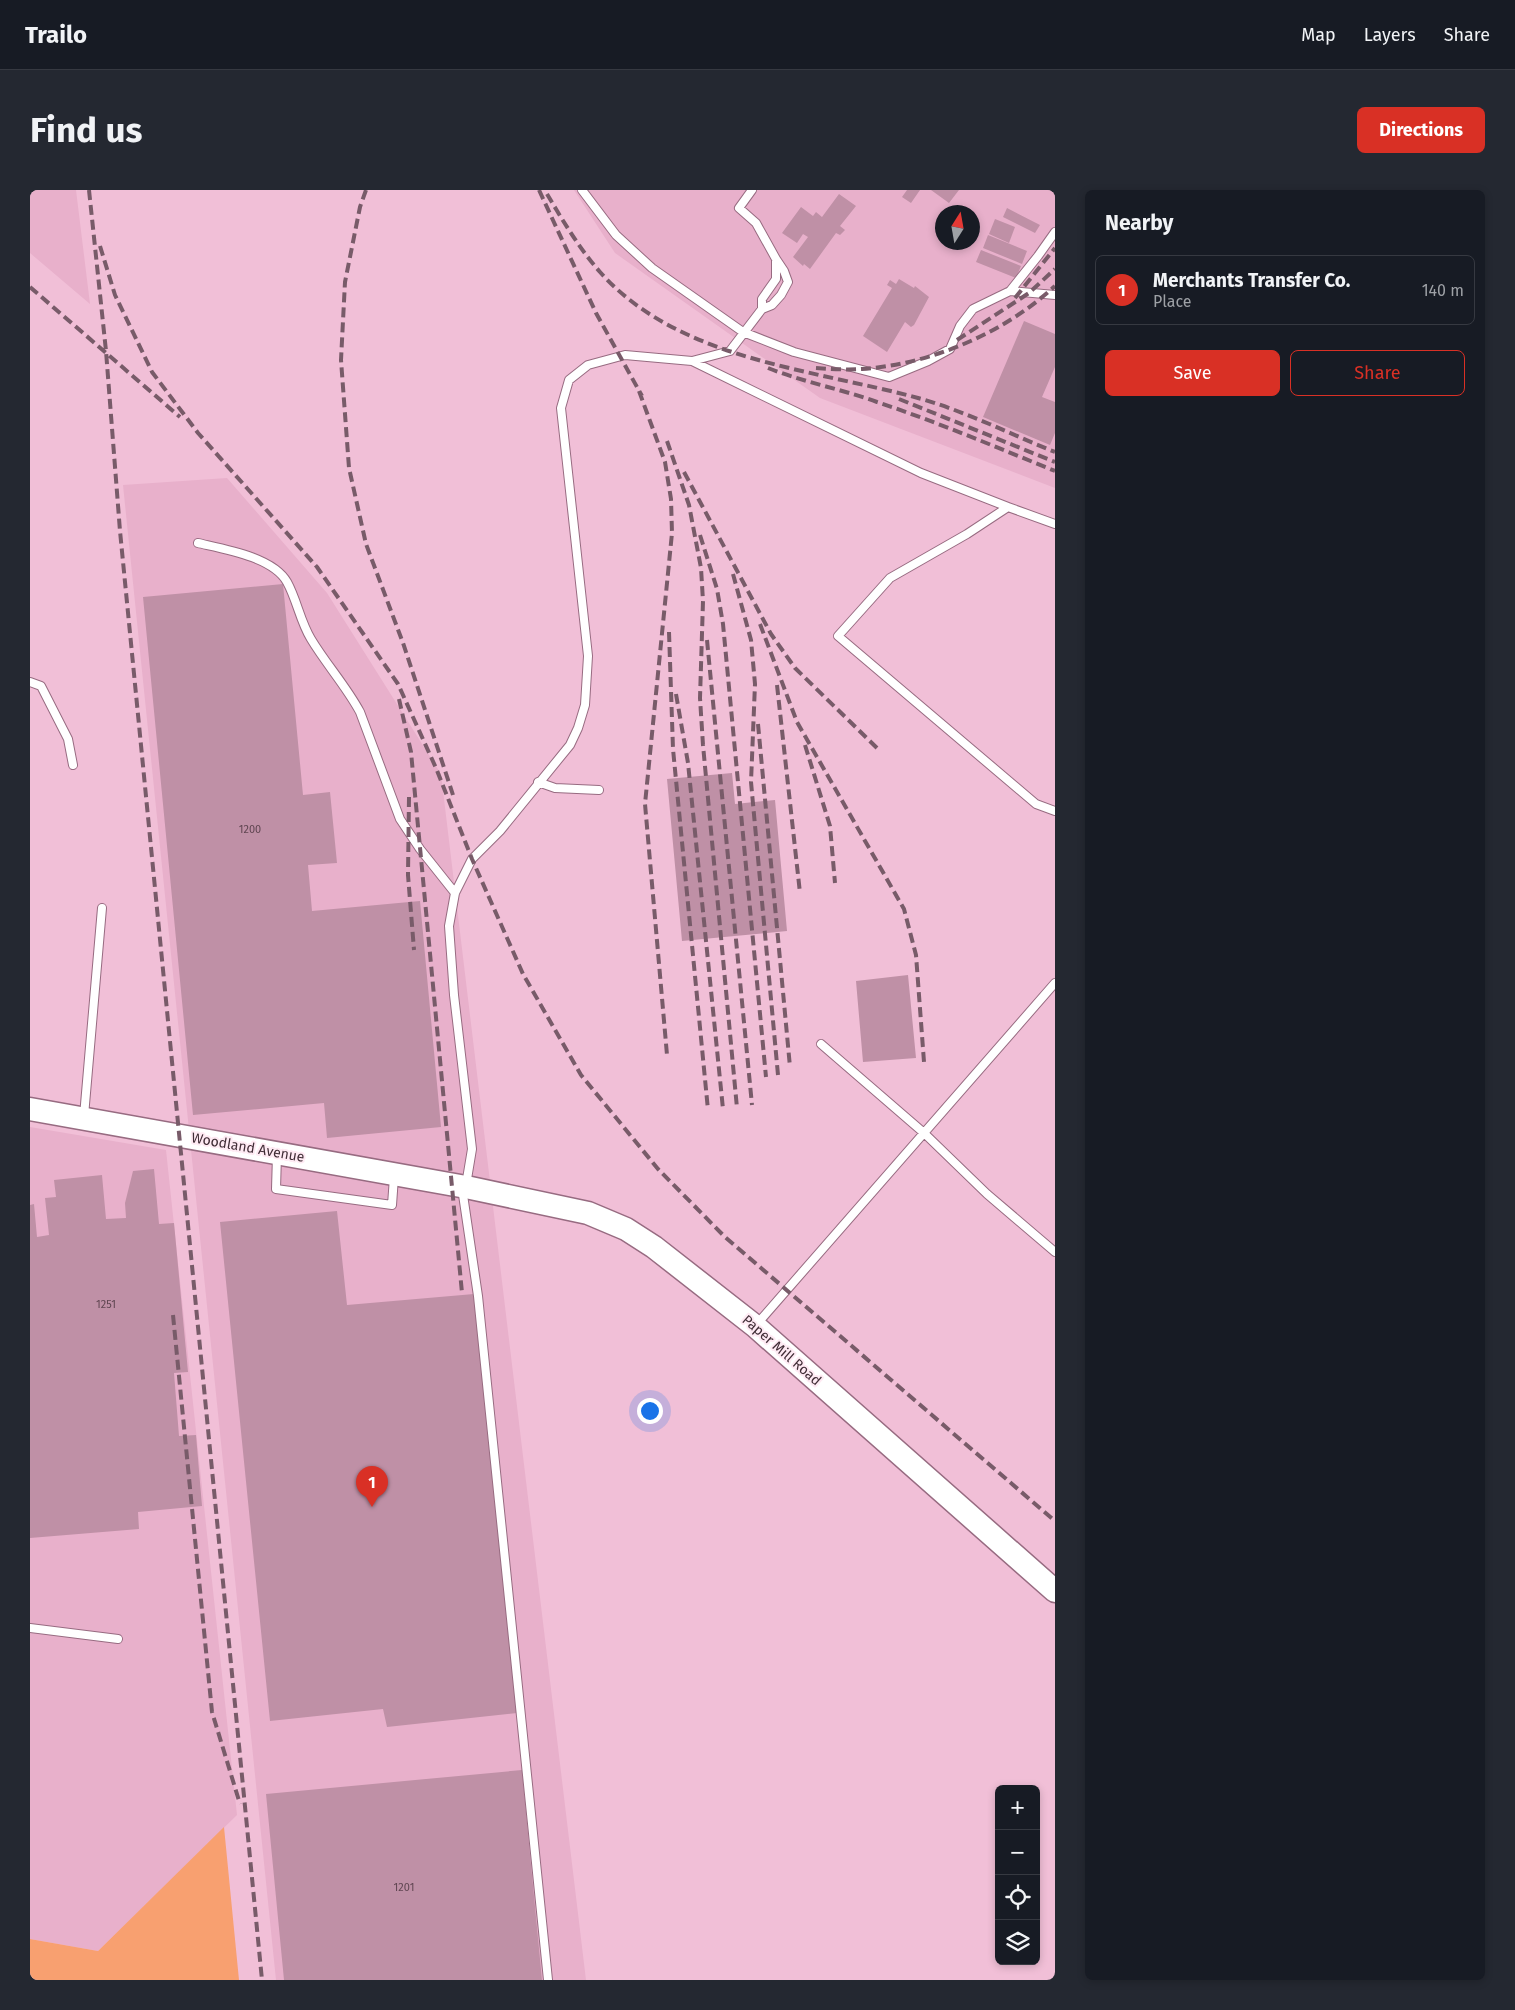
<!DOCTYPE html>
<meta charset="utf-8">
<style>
body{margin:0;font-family:"Fira Sans",sans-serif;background:#242831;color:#f1f3f6}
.controls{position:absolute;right:15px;bottom:15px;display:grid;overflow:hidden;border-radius:8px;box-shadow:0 2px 8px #0003}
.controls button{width:45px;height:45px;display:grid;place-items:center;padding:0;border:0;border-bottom:1px solid #363941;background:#171b24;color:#f1f3f6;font:25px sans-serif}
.compass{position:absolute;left:905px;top:15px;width:45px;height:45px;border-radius:50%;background:#171b24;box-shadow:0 2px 8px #0003;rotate:11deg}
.you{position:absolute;left:619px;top:1220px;width:18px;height:18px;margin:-12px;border:4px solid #fff;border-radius:50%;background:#1a73e8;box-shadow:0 0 0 8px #1a73e833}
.badge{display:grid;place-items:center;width:32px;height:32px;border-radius:50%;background:#d93025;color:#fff;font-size:16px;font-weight:700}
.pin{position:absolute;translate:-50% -41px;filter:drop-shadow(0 1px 2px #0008)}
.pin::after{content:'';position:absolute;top:26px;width:18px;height:15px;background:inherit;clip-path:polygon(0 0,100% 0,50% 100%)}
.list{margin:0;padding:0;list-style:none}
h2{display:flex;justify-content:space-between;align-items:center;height:65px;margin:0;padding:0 20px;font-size:21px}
h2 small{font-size:16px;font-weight:400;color:#9ea1a6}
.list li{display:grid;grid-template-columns:32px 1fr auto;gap:15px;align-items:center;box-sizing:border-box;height:70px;margin:0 10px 10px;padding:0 10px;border:1px solid #363941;border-radius:8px}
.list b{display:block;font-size:19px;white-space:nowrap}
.list p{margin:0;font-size:16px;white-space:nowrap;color:#9ea1a6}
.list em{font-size:16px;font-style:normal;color:#9ea1a6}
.actions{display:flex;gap:10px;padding:15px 20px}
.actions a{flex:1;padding:11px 0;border:1px solid #d93025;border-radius:8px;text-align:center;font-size:18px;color:#d93025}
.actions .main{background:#d93025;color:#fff}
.icon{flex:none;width:28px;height:28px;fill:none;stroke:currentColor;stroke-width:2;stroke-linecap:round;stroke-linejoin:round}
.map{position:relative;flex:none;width:1025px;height:1790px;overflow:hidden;border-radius:8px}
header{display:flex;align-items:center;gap:30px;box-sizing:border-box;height:70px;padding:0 25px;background:#171b24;border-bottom:1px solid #363941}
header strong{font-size:24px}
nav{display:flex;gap:28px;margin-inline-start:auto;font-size:18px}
.intro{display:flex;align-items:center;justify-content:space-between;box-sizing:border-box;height:120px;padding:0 30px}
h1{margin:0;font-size:35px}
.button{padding:12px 22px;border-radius:8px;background:#d93025;color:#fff;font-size:18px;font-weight:700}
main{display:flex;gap:30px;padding:0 30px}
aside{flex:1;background:#171b24;border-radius:8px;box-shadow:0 2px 8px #0003}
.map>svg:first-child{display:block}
</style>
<header>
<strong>Trailo</strong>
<nav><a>Map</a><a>Layers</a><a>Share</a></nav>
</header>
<div class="intro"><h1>Find us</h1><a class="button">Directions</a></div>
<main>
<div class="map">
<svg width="1025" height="1790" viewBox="0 0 1025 1790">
<rect width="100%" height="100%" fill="#f1bfd7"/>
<!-- built -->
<path fill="#e8b0cb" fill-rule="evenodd" d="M0,0H46L60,114L0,63Z
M544,0H1025V298L790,208L585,63ZM912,22H942V52H912Z
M197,288L297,403L411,584L556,1790H246L93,295Z
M0,937L136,960L207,1625L68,1761L0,1749Z"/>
<!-- green -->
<path fill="#f8a070" d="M194,1637L209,1790H0V1749L68,1761Z"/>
<!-- building -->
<path fill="#bf90a6" d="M877,0H890L881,13L872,7Z
M901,0H929L919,13Z
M809,4L826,16L810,36L815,40L810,45L806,43L780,79L774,74L773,76L763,67L778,47L773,44L767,53L752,43L771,17L783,26L786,22L792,27Z
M977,18L1010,35L1005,43L973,27Z
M965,29L985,37L979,53L959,44Z
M958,45L997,61L992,74L953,58Z
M951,60L991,76L986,88L946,72Z
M869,89L884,98L885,96L899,107L884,135L881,137L875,132L857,162L833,146L862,98L857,95L860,90L866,94Z
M994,131L1025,144V177L1012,207L1025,212V243L1020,255L953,227Z
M253,394L273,605L300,602L307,673L278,675L282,721L390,711L411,937L297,948L294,913L163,925L113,407Z
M702,583L705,614L745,610L757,741L652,751L637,589Z
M878,785L886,868L833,872L826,791Z
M124,979L129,1034L144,1033L158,1182L144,1183L149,1246L166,1245L172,1316L108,1322L109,1339L0,1348V1015L4,1014L7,1047L19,1045L15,1008L26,1007L24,990L72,985L76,1029L96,1028L95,1013L103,981Z
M307,1021L317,1115L444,1104L487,1523L357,1537L353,1519L240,1531L190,1032Z
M492,1580L512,1790H254L236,1604Z"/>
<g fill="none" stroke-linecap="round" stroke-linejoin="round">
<defs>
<path id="lane" d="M552,0L586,45L622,78L713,142L764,162L859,187L898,171L920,159L930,136L943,119L980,101L1008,66L1025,42
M722,0L709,18L726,33L746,69
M980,101L1025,105
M662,171L700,161L732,119L742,115L751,105L758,92L754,81L746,69V89L732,109V119
M1025,334L978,317L937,344L860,388L808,446L1006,614L1025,621
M168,353C194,359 243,367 257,392C267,410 270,431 281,449C296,474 316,496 330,522L370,629L390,659L425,703
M0,492L11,496L38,549L43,575
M508,592L525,598L569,600
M791,854L894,943L957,1004L1025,1062
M54,926L72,718
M247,965L246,999L362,1015L364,987
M436,995L442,959L424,805L419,736L425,703L442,669L470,641L540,555L548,538L555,515L558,466L531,218L539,190L558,175L595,165L662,171L891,283L978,317
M432,998L448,1106L518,1790
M727,1134L1025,793
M0,1438L88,1449"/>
<path id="secondary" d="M0,919L436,997L558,1023L596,1039L624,1057L725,1136L1025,1401"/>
</defs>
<!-- lane casing -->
<use href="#lane" stroke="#976b81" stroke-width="10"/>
<!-- secondary casing -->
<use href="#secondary" stroke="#976b81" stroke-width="25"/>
<!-- lane -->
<use href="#lane" stroke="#fff" stroke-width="8"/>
<!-- secondary -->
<use href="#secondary" stroke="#fff" stroke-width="22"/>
<!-- rail -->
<path stroke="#785b69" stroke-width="4" stroke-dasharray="10 5" stroke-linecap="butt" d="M59,0L76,161L90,341L232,1790
M336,0L330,17L315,92L311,170L319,278L336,354L373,453L423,605
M509,0L566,123L612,206
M517,4C533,31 549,58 570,82C648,170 782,179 888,208C935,221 980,244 1025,262
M70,56L85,105L122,182L168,243L287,377L368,494L406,578L442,669L493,784L551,885L628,979L695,1047L1025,1331
M0,97L150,227
M985,108L1025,58
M927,150L999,103L1025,79
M738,178C773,192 811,199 847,212C907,232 966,257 1025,281
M786,178C801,179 817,180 832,179C902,174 974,143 1025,96
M609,201L635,272L641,309L642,343L615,614L637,865
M869,209L1025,272
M637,251L659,315L671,378L673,411L670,508L673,555L707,918
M654,282L741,444L765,478L847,558
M670,345L687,399L693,434L736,887
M703,384L721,450L725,494L721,592L748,885
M730,434L767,532L874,719L886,765L894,872
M639,442L643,559L678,920
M677,450L722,915
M747,495L770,703
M646,504L658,573L693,919
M369,509L381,562L432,1103
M728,534L760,877
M775,555L800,636L805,693
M379,607L378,685L384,760
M143,1125L182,1522L210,1614"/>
</g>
<g text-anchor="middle" stroke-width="4" stroke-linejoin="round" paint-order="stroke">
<!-- number labels -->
<g font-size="11" fill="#604652">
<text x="220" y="643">1200</text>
<text x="76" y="1118">1251</text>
<text x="374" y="1701">1201</text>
</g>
<!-- street labels -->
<g font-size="14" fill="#402d36" stroke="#feeaf3">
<text transform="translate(218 957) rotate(10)" y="5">Woodland Avenue</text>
<text transform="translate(752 1160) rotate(41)" y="5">Paper Mill Road</text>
</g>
</g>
</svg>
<div class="controls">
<button>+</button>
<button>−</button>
<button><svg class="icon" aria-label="locate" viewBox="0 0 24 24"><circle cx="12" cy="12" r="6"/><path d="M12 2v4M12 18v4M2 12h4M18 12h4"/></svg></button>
<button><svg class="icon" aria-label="layers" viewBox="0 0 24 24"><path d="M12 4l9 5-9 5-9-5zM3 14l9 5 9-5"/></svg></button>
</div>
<svg class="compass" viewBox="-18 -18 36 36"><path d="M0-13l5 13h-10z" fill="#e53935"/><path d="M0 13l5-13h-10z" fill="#9ea1a6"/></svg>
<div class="you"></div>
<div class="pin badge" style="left:342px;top:1317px">1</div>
</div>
<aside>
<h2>Nearby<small></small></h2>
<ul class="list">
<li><span class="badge">1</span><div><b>Merchants Transfer Co.</b><p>Place</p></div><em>140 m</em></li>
</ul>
<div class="actions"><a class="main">Save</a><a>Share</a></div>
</aside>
</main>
